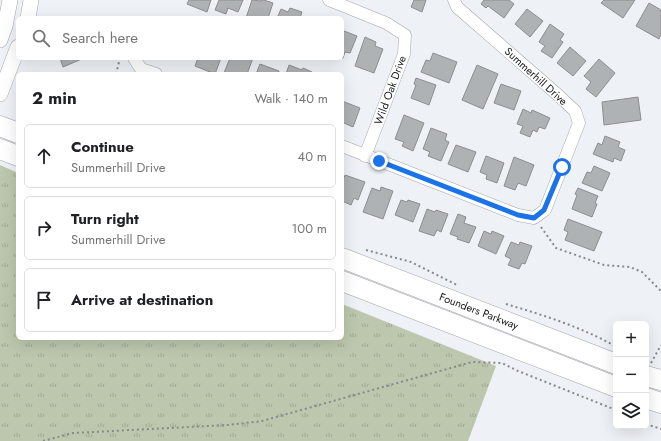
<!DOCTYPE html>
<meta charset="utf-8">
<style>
body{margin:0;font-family:Jost,sans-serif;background:#f6f6f6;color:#202124}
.controls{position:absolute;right:12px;bottom:12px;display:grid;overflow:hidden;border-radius:6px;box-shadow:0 4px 16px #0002}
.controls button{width:36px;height:36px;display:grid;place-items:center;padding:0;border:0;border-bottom:1px solid #e0e0e0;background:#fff;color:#202124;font:20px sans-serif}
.stop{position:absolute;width:12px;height:12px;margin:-9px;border:3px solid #1a73e8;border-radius:50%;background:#fff}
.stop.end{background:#1a73e8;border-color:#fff;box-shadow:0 1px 4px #0008}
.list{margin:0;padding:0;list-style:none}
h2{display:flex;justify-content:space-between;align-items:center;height:52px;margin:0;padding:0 16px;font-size:17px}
h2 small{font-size:13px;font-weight:400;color:#757577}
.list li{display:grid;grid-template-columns:26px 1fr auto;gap:12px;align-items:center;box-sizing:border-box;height:64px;margin:0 8px 8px;padding:0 8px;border:1px solid #e0e0e0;border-radius:6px}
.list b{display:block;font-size:15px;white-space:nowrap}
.list p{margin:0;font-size:13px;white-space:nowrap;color:#757577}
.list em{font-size:13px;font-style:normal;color:#757577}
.icon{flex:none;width:22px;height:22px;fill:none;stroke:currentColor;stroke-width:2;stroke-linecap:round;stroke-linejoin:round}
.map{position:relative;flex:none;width:661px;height:441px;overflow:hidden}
.search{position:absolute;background:#fff;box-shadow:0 4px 16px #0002;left:16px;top:16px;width:328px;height:44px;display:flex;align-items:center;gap:10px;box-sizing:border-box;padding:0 14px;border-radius:6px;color:#757577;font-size:15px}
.panel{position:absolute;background:#fff;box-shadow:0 4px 16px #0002;left:16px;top:72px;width:328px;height:268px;border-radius:6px}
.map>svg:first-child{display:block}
</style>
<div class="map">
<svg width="661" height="441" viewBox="0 0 661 441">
<defs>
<pattern id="grass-tufts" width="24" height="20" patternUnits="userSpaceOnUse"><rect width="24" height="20" fill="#bcc7ad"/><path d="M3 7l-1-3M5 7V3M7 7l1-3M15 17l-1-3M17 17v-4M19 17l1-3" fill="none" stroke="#a1aa94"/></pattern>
</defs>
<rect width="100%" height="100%" fill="#eef1f5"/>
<!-- grass -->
<path fill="url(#grass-tufts)" d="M0,165L18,173V338H342V304L496,366L468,441H0Z"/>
<!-- building -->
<path fill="#afb2b5" stroke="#8c8e92" d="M189,0H211L207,12L187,4Z
M219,0H243L238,12L228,8L226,14L215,10Z
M252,0L261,1V0H264L273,3L268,18H246Z
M414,0H426L422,12L411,7Z
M484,0H509L514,4L504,18L488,6L486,8L481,4Z
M604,0H635L623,18L601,3Z
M649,3L661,10V34L659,39L636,26Z
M290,8L302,12L300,18H277L281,9L288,12Z
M527,9L543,21L530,37L515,24Z
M550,24L564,34L560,40L563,42L552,58L541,51L545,46L539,42Z
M344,31L357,36L350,53L345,52L343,58H342V33L343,34Z
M365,37L376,42L375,46L383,49L374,73L355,66Z
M570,47L586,61L573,76L557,63Z
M433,53L457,62L449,83L421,72L426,60L430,61Z
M60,58H84L63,67Z
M198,58H221L215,74L195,66Z
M230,58H253L247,74L224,73Z
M599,59L615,73L596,97L586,89L591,82L584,76Z
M260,64L279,71L278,74H256Z
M289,65L302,70L303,68L312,72L311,74H286Z
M477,65L498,74L483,109L462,100Z
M416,78L436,85L429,105L411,98L416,85L414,84Z
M501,84L521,91L514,110L494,103Z
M638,97L641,120L604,125L602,102Z
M342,101L360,108L353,127L342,122Z
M523,109L531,113L532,110L550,118L545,129L539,127L537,132L533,130L530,137L520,133L523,126L517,124Z
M404,115L424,123L413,151L402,146L404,142L395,139Z
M431,128L447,134L445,140L449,142L441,161L428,156L430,152L423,149Z
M605,136L620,142L618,147L625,150L621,161L614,158L613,162L593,154L598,143L602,145Z
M456,145L476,152L468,172L448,164Z
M486,156L504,163L497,183L486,179L487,175L480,172Z
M514,157L534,165L526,186L518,183L515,190L504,186Z
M594,166L610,173L602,191L582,183L587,172L591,173Z
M345,175L365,182L358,200L354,198L351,205L342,201V184Z
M381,187L393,191L383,219L363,212L372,188L380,191Z
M578,188L598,196L595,203L597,204L592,217L572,209L577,195L575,194Z
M401,200L407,202L408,200L420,204L413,222L395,215Z
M427,209L435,212L436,210L448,214L441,232L437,230L434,236L419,231Z
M458,214L466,217L464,223L476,227L469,243L457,239L458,237L450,234Z
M568,219L602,232L594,251L565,240L568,232L564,230Z
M484,231L491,234L492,231L504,236L496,254L478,246Z
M511,242L519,245L520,242L532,246L525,264L522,263L519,269L508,265L511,259L505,256Z"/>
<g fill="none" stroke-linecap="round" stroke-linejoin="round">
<defs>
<path id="minor" d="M329,0L386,23L405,35L404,54L365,156
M134,58L141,69L156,74
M342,146L518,215L534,218L545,210L579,123L575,111L558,95L457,7L454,0"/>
<path id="tertiary" d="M28,18L31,0
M0,40L5,26L10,0
M0,94L18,47"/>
<path id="trunk" d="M0,126L18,133
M0,149L18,156
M342,258L616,364
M342,281L616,387
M646,376L661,380
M646,398L661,403"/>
</defs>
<!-- minor casing -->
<use href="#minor" stroke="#a3a5a9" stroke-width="13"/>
<!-- tertiary casing -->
<use href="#tertiary" stroke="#a3a5a9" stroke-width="16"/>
<!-- trunk casing -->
<use href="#trunk" stroke="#a3a5a9" stroke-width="21"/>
<!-- path -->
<path stroke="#87898c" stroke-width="2" stroke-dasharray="2 3" stroke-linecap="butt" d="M116,74L120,58
M541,227L556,248L604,265L630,267L642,272L661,291
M366,250L411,262L457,285
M506,304C543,315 581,327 615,346
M651,363L661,345
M646,424L661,429
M43,441L73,433L228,425L262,421L472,362L502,363L518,371L616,410"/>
<!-- minor -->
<use href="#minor" stroke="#fff" stroke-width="12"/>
<!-- tertiary -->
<use href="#tertiary" stroke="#fff" stroke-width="15"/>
<!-- trunk -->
<use href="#trunk" stroke="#fff" stroke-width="20"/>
</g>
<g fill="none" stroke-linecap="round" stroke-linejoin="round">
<!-- route -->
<path stroke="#1a73e8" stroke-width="5" d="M379,161L518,215L534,218L544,210L562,167"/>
</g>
<g text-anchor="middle" stroke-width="3" stroke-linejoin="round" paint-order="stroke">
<!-- street labels -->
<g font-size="11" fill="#1a1b1d" stroke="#fff">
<text transform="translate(536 76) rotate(42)" y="4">Summerhill Drive</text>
<text transform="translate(390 90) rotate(-70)" y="4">Wild Oak Drive</text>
<text transform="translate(479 311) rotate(21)" y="4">Founders Parkway</text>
</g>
</g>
</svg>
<div class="controls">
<button>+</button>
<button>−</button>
<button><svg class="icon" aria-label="layers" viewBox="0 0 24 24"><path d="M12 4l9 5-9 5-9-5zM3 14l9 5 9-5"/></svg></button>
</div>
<div class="stop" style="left:562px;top:167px"></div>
<div class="stop end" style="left:379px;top:161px"></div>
<div class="search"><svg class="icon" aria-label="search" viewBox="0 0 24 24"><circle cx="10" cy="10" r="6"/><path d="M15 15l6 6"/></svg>Search here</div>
<section class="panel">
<h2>2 min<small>Walk · 140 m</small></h2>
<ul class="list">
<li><svg class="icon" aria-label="ahead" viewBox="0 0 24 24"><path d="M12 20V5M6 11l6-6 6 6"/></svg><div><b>Continue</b><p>Summerhill Drive</p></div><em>40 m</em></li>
<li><svg class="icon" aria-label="right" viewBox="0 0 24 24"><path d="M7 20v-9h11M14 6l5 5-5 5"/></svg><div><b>Turn right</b><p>Summerhill Drive</p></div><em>100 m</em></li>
<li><svg class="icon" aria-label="arrive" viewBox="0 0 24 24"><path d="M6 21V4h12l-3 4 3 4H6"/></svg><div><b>Arrive at destination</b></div></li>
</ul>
</section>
</div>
